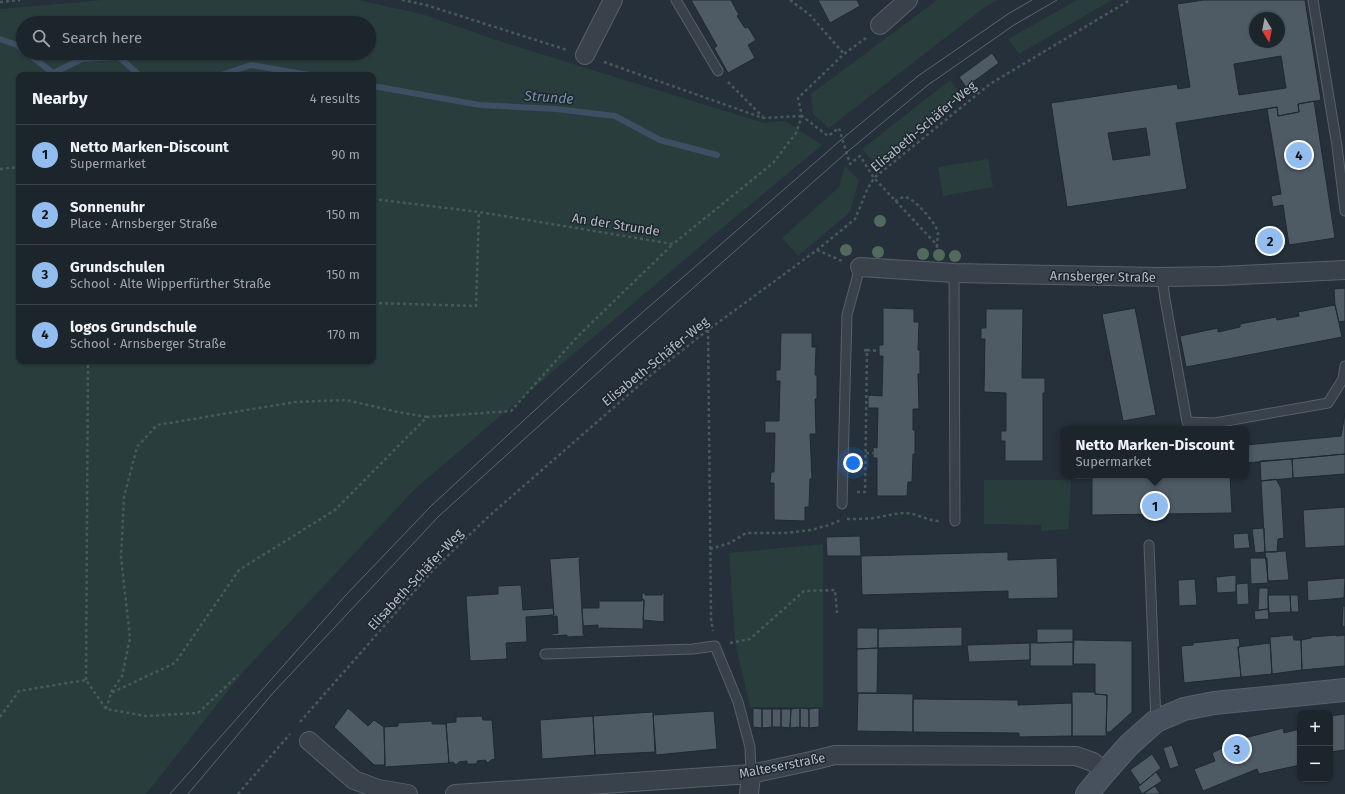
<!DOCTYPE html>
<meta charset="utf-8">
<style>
body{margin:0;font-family:"Fira Sans",sans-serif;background:#252c34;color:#f1f3f6}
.controls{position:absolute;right:12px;bottom:12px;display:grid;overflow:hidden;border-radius:8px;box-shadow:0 1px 3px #0004}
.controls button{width:36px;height:36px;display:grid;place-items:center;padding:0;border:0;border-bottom:1px solid #3a4148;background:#1c242c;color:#f1f3f6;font:20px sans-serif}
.compass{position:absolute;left:1249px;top:12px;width:36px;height:36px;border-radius:50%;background:#1c242c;box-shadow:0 1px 3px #0004;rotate:170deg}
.you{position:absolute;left:853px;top:463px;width:14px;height:14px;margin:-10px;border:3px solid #fff;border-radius:50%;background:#1a73e8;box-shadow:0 0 0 6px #1a73e833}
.badge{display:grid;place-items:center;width:26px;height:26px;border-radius:50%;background:#92bdee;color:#111;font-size:13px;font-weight:700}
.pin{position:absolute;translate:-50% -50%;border:2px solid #fff;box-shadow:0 1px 4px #0006}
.popup{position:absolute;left:1061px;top:426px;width:188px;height:52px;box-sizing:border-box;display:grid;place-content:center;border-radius:8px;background:#1c242c;filter:drop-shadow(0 1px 3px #0005);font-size:13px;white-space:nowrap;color:#a0a4a9}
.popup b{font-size:15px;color:#f1f3f6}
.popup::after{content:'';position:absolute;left:50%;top:100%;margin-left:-8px;border:8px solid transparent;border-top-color:#1c242c}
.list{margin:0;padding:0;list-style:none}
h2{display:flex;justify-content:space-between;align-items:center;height:52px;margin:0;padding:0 16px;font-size:17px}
h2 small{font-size:13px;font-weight:400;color:#a0a4a9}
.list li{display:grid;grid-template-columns:26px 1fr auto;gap:12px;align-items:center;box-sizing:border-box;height:60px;padding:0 16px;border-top:1px solid #3a4148}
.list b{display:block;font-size:15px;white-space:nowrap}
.list p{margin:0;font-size:13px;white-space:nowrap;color:#a0a4a9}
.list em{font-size:13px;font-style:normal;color:#a0a4a9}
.icon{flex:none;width:22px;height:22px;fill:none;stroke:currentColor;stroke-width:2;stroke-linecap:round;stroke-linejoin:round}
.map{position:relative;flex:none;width:1345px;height:794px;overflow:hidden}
.search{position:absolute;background:#1c242c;box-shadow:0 1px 3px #0004;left:16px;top:16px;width:360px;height:44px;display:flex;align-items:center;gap:10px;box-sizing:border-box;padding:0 14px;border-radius:22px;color:#a0a4a9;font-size:15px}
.panel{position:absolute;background:#1c242c;box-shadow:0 1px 3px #0004;left:16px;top:72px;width:360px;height:292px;border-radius:8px}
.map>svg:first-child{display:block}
</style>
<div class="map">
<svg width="1345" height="794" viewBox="0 0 1345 794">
<rect width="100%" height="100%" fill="#25303a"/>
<!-- green -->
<path fill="#283d3c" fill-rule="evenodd" d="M102,0H358L422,14L499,41L764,123L785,121L822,145L716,233L416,488L243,672L146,794H0V9ZM23,23H369V53H23ZM19,75H373V361H19Z
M937,0H998L985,7L829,128L813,114L811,94Z
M1077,0H1112L1019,54L1008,39Z
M950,80L962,96L876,165L862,149Z
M988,159L993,187L943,196L938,167Z
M845,166L859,180L850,212L798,256L782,238L839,187Z
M984,480H1071L1069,529L1041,531V525L984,524Z
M823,544V707H750L735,642L729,553Z"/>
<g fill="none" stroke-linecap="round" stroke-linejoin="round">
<!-- stream -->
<path stroke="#3d4f62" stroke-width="6" d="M0,39L17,45L23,50
M27,53L53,73L82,59L119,57L139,75
M221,75L251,65L309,75
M373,86L480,105L556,109L615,116L660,140L717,155"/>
</g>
<!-- building -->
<path fill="#4e5b65" stroke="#202932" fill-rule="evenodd" d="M691,0H731L739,15L737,16L745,28L748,27L756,40L748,45L755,58L728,73L714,48L717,46Z
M818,0H857L860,6L830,23Z
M1204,0H1305L1321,100L1298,104L1299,112L1278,116L1277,107L1176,123L1187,189L1067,207L1051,103L1177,84L1178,89L1190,87L1177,4ZM1255,18H1279V42H1255ZM1281,56L1286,88L1239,95L1234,64ZM1146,128L1150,155L1113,160L1108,133Z
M992,53L999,63L966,87L959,77Z
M1314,101L1335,238L1289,245L1283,205L1273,207L1271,196L1281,194L1267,109L1277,107L1278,116L1299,112L1298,104Z
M1345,288V321L1339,322L1335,305L1334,289Z
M1335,305L1342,337L1186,367L1180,336L1218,328V332L1240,327V324L1276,317L1277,320L1299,316L1298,312Z
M883,308L914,309V322H919L918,350H920V374H918L919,409H913V430H915V454H913L912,482H908L907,496H877V458H873V447L877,448L878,408H868V395L882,396L883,356H879V345H883Z
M1135,308L1156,415L1123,421L1102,314Z
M986,309H1023L1022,378H1045V393H1043V461H1005V441H1001V431H1006V393L984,392L985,339H981V328H986Z
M781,333H812V347H816L815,375H817V399H815L816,434H810L812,479H810L809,507H805V521L774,520V483H770L771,472H774L775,433H765V421H779L780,381H776V370H780Z
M1345,413V454L1246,463V445L1341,436Z
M1345,454V474L1293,478L1292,459Z
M1292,459L1293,478L1261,481L1260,461Z
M1075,475H1092V479H1075Z
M1092,475H1230L1232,513L1092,515Z
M1276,479L1281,488L1284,538L1278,539L1277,552H1265L1261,481Z
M1345,507V546L1305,548L1303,510Z
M1264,528L1265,552L1255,553L1252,529Z
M1248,533L1250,548L1234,549L1233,534Z
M860,536L861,556H827L826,537Z
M1286,551L1289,580L1268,581L1265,552Z
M1008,552V560L1057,558L1058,598L1008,599V591L862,595L861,556Z
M580,557V560L579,559L583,626V634L585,636L567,637V635L552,636V634L558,633L557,616L550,617V615H554L550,561L549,559Z
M1250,558H1267L1268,583L1252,584L1251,583Z
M1236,575V592L1217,593L1216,577Z
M1345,578L1344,598L1308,601L1307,581Z
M1195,579L1197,605L1179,606L1178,580Z
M1248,583L1249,604L1237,605L1236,584Z
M521,585L523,610L553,608L554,615L526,617L527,642L506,643L507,659L470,661L466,596L498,594V586Z
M1259,588H1268V609L1258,610Z
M642,593H645V595H662V593H664V622L643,620L644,600L642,599Z
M1268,595H1290L1291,612L1269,613Z
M1290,595H1298L1299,612H1291Z
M600,599V601H642V599L644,600L643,630L642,629L600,628L598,630V625L583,626L582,608H599V600Z
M1343,606H1345V627L1342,626Z
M1268,609L1269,619L1255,620L1254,611Z
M962,627V646L878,648V629Z
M857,628H878V648L857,649Z
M1037,629H1073V642L1037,643Z
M1293,635L1294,640H1301L1302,670L1272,674L1270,637Z
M1336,635V636L1345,635V666L1302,670L1301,640L1311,638V637Z
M1239,638L1240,647H1238L1241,677L1184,683L1181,646L1193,645V643Z
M1074,640L1131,641L1132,640V712L1110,732H1106L1107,695L1095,694V664H1073Z
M1073,642V666H1030V643Z
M1030,643V660L969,662L967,645Z
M1270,643L1272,674L1241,677L1238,647Z
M878,648L877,693H857V649Z
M1072,692H1095V694L1107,695L1106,736H1072Z
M858,693L913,694V732L857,731Z
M913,699L1018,700V705L1072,703V736L1019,737V733L913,732Z
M348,708L368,726L374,720L384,727L385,765H374L334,727Z
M753,708L762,709V728L753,727Z
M800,708L809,709V728L800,727Z
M800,708V727L790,728L791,709Z
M819,708V727L809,728V709Z
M762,709H772V727L762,728Z
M772,709H781V727H772Z
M781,709H791L790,728L781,727Z
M714,711L717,749L656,755L653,715Z
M653,712L655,752L595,755L593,716Z
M1345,714V750L1330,752V716Z
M482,716L483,720H492L495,759L491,760L488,763L485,760L477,761V764H467V761L459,762L456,765L453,762L449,763L446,723L456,722V717Z
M593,716L595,755L542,759L540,720Z
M432,721V724H446L449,763L385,767L384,727L398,726V723Z
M1283,728L1284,733L1300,729V765L1259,774L1257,769L1203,791L1194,769L1215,761L1212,753L1241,739Z
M1172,745L1179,766L1170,769L1163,748Z
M1152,754L1161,768L1140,785L1130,770Z
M1156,772L1162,781L1142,794L1138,787Z
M1155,786L1160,794H1143Z"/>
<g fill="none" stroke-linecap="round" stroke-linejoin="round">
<defs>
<path id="lane" d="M676,0L718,71
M1313,0L1337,146L1345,211
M954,273L955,521
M1162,277L1165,299L1187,422L1215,423L1328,403L1343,379L1345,366
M842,504L847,315L860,267
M1149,545L1156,721
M545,654L693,649L715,646L738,702L750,747L751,774"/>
<path id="street" d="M880,25L908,0
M585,55L613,0
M860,267L954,273L1162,277L1221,276L1345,270
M309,741L354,780L378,789L408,794
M455,794L751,774L811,761L835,755L1076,756L1093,762L1105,772
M749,794L751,774"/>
<path id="secondary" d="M1087,794L1105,772L1129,745L1156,721L1184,709L1214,703L1345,690"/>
</defs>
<!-- lane casing -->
<use href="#lane" stroke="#576069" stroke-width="11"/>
<!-- street casing -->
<use href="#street" stroke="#576069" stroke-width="20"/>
<!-- secondary casing -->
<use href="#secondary" stroke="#576069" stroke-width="24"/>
<!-- path -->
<path stroke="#475a5a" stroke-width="2.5" stroke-dasharray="3 3" stroke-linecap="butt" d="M402,0L426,5L567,50
M790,0L810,15L844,54
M0,2L20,0
M866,38L844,54L798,98L802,116L828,136L839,128L850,164L860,156L874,178L937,245V253
M604,62L763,118L802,116
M728,82L763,117
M0,169L19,167
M373,199L479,212L673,244L773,163L796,133L802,116
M895,201C898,200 902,197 904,197C913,196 937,224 938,233C938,237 937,241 937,245
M817,250L842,261
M373,303L476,306L479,212
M708,330L711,619L713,631
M867,350L879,351
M866,453H873
M857,492H865L867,350L861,351
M847,519C856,519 866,519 875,518C886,516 896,513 906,513C918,514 928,521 940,521
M710,549L730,543L746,533H786L811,530L829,525L841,520
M730,643L750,639L804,591L835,590L837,613
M86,680L88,361
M111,692L122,676L130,638L121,557L124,497L137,447L157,425L295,402L346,400L398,412L427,417
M106,709L111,693L175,663L239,570L335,510L427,417L511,411L578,336L673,244
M0,717L19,691L86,680L106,709L146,716L198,713L238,675
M300,722L435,568L488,517L651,375L708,330L817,250L855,219L867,190L874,178L990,84L1130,0
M238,794L290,734"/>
<!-- lane -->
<use href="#lane" stroke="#39424b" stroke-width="9"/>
<!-- street -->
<use href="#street" stroke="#39424b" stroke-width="18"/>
<!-- secondary -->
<use href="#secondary" stroke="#47515d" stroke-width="22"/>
<!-- tram -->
<path stroke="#5b6671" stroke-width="1" d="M170,794L345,596L431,506L613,338L842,139L918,76L1008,14L1032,0
M188,794L273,693L439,516L623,350L846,153L928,85L1014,25L1057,0"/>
</g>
<!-- trees -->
<g fill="#516a5d">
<circle cx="880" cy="221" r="6"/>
<circle cx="846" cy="250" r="6"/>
<circle cx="878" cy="252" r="6"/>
<circle cx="923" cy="254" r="6"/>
<circle cx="939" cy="255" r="6"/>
<circle cx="955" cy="256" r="6"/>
</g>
<g text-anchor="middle" stroke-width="3" stroke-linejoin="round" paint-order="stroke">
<!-- street labels -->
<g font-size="13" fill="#b5bdc6" stroke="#1e2730">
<text transform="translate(923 126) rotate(-40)" y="5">Elisabeth-Schäfer-Weg</text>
<text transform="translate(616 224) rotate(9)" y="5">An der Strunde</text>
<text transform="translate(1103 276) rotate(1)" y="5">Arnsberger Straße</text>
<text transform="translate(655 361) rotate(-39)" y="5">Elisabeth-Schäfer-Weg</text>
<text transform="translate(415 579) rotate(-47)" y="5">Elisabeth-Schäfer-Weg</text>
<text transform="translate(782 765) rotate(-11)" y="5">Malteserstraße</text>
</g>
<!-- water labels -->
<g font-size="14" font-style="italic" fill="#7890a7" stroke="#1e2730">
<text transform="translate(549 97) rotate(4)" y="5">Strunde</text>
</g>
</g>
</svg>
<div class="controls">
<button>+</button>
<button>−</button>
</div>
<svg class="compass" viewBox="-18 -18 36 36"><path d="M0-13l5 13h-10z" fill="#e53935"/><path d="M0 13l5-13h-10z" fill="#a0a4a9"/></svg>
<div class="you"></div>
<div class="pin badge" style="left:1155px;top:506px">1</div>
<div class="popup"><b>Netto Marken-Discount</b>Supermarket</div>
<div class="pin badge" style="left:1270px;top:241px">2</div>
<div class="pin badge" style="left:1237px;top:749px">3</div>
<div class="pin badge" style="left:1299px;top:155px">4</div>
<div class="search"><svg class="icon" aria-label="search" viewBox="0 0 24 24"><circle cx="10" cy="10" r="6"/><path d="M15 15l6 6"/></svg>Search here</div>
<section class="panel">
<h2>Nearby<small>4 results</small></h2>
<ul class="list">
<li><span class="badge">1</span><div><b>Netto Marken-Discount</b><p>Supermarket</p></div><em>90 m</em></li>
<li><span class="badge">2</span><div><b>Sonnenuhr</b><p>Place · Arnsberger Straße</p></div><em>150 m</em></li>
<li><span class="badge">3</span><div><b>Grundschulen</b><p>School · Alte Wipperfürther Straße</p></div><em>150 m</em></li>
<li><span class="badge">4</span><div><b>logos Grundschule</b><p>School · Arnsberger Straße</p></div><em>170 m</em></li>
</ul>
</section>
</div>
